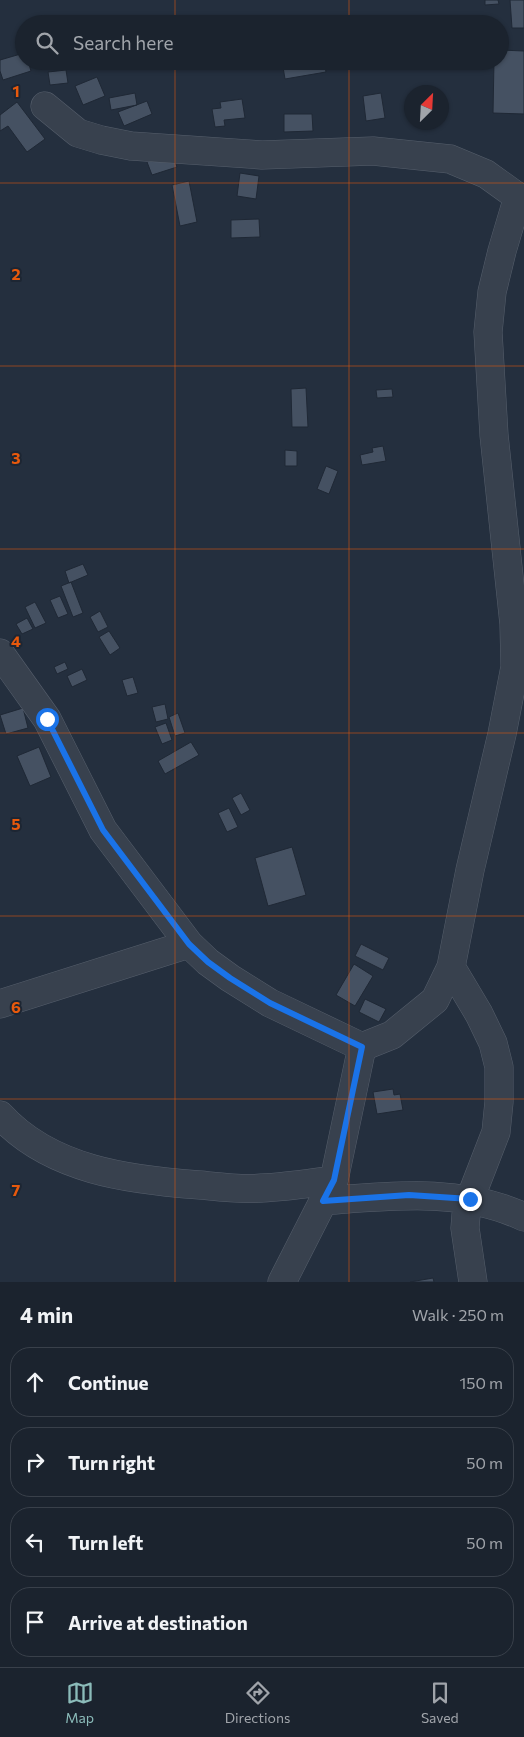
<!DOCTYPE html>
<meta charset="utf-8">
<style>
body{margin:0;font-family:Commissioner,sans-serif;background:#282f3a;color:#f1f3f6}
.compass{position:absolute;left:404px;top:85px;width:45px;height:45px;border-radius:50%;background:#1b232e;box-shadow:0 1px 4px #0004;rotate:24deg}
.stop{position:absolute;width:15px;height:15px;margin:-11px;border:4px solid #1a73e8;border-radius:50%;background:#fff}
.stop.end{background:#1a73e8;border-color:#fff;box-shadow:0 1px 5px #0008}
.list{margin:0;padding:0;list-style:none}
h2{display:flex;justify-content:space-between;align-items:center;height:65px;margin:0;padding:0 20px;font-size:21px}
h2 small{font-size:16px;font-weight:400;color:#a0a4aa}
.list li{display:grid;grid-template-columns:32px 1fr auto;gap:15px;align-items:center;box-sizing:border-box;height:70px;margin:0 10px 10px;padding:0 10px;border:1px solid #39404a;border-radius:20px}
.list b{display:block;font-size:19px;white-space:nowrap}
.list em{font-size:16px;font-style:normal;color:#a0a4aa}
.icon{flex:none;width:28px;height:28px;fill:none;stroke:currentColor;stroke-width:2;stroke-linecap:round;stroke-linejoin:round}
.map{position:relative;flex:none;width:524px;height:1282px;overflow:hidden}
.search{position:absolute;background:#1b232e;box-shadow:0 1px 4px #0004;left:15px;right:15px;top:15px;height:55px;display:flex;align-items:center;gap:12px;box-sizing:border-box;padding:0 18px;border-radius:28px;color:#a0a4aa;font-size:19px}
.sheet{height:385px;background:#1b232e}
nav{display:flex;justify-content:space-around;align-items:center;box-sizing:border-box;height:70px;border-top:1px solid #39404a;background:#1b232e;font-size:14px;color:#a0a4aa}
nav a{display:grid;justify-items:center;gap:2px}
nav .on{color:#8bbbb9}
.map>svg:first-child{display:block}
</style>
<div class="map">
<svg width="524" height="1282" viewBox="0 0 524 1282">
<rect width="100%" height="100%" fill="#242f3e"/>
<!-- building -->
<path fill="#455162" stroke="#1f2835" d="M485,0H498L499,4L485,5Z
M510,0H524V28H512Z
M500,50L524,51V114L493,113L494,61H500Z
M24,53V61H28L31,71L3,80L0,71V60Z
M282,61H324L326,72L285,79Z
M66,70L68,83L50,85L48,72Z
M97,77L105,96L83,105L75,86Z
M135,93L137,105L111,110L109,98Z
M381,93L385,118L366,121L363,96Z
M242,99L245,118L224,120L225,126L215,127L212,109L221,108L220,102Z
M147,101L152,114L124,126L118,112Z
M17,102L45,139L27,152L8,126L0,131V115Z
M284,114H312L313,131L284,132Z
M172,153L177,167L152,175L147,162Z
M240,173L259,176L256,199L237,196Z
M189,181L197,222L180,226L172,185Z
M259,219L260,237L231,238V220Z
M306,388L308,427H292L291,389Z
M392,389L393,397L377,398L376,390Z
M383,446L386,461L362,465L360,455L373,452L372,448Z
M285,450L297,451V466H285Z
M326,466L338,471L329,494L317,489Z
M83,564L88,575L69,583L65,571Z
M71,582L83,613L73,617L61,586Z
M60,596L68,614L58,618L50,600Z
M35,602L46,623L35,628L25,607Z
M100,611L108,627L98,632L90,617Z
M27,618L33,629L22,634L16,624Z
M109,631L120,648L110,655L99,637Z
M65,662L68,669L57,674L54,667Z
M82,669L87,680L72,687L67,676Z
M133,677L138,693L127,696L122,680Z
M165,704L168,719L156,722L152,707Z
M23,708L28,728L6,734L0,715Z
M178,713L185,733L175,736L169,717Z
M166,723L172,740L162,744L155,727Z
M191,742L199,755L165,774L158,761Z
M39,747L51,777L30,786L17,756Z
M241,793L250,810L241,815L232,798Z
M229,808L238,827L227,832L218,813Z
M292,847L306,895L268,906L255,858Z
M361,944L389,958L383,970L355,956Z
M354,964L373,976L355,1006L336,995Z
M365,999L386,1009L379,1022L359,1012Z
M393,1089L394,1095L400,1094L403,1110L377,1114L373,1092Z
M433,1278L434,1282H410Z"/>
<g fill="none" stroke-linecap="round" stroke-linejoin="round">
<defs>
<path id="minor" d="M0,653L47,719L103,830L189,944L208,962L230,978L270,1003L362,1047L392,1035L435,1000L451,967L470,870L502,734L515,667L514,624L494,435L488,332L492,292L502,251L518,197L486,174L450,159L373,151L262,155L131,146L101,140L78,133L45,106
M451,967L479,1014L493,1043L499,1067V1102L496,1132L470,1199L466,1215L465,1228L473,1282
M0,1004L189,944
M0,1115C50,1170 129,1180 200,1185C220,1187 242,1190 262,1188C286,1187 310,1183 334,1180
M323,1201C390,1196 461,1187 524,1217
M282,1282L334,1180L362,1047"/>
</defs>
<!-- minor casing -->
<use href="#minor" stroke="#565f6c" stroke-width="29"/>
<!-- minor -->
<use href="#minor" stroke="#38414e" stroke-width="28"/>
</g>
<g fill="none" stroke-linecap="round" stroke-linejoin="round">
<!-- route -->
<path stroke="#1a73e8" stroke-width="6" d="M47,719L103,830L189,944L208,962L230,978L270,1003L362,1047L334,1180L323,1201L409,1195L470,1199"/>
</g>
<!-- grid -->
<path fill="none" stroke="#e8590c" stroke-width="1" stroke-opacity="0.55" d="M175,0V24M349,0V24M175,61V1282M349,61V1282M0,183H524M0,366H524M0,549H524M0,733H524M0,916H524M0,1099H524"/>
<g font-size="16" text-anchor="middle" font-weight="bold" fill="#e8590c" stroke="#1d2633" stroke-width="4" stroke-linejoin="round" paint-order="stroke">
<text x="16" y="97">1</text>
<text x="16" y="280">2</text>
<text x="16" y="464">3</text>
<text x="16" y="647">4</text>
<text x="16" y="830">5</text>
<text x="16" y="1013">6</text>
<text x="16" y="1196">7</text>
</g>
</svg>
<svg class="compass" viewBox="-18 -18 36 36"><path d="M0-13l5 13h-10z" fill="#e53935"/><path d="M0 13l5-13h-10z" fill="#a0a4aa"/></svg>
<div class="stop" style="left:47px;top:719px"></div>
<div class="stop end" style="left:470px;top:1199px"></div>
<div class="search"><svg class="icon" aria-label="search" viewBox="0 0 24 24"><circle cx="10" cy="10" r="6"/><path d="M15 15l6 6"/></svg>Search here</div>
</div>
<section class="sheet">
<h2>4 min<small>Walk · 250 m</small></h2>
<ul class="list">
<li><svg class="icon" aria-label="ahead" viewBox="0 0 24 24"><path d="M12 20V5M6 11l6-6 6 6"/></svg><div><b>Continue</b></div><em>150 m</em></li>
<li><svg class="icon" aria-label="right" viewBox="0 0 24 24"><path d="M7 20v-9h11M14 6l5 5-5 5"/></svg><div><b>Turn right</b></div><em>50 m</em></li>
<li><svg class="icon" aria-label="left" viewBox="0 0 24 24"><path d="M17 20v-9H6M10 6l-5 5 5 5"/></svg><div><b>Turn left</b></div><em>50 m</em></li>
<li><svg class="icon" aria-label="arrive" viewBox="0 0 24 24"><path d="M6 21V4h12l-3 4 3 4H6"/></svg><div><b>Arrive at destination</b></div></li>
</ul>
</section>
<nav>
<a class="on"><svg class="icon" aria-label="map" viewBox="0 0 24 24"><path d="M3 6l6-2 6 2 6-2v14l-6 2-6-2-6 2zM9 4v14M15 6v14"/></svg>Map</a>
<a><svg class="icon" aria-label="directions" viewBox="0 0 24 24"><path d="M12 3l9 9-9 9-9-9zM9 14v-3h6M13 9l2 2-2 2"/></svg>Directions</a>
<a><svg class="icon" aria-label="saved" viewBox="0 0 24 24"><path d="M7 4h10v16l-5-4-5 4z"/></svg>Saved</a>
</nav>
